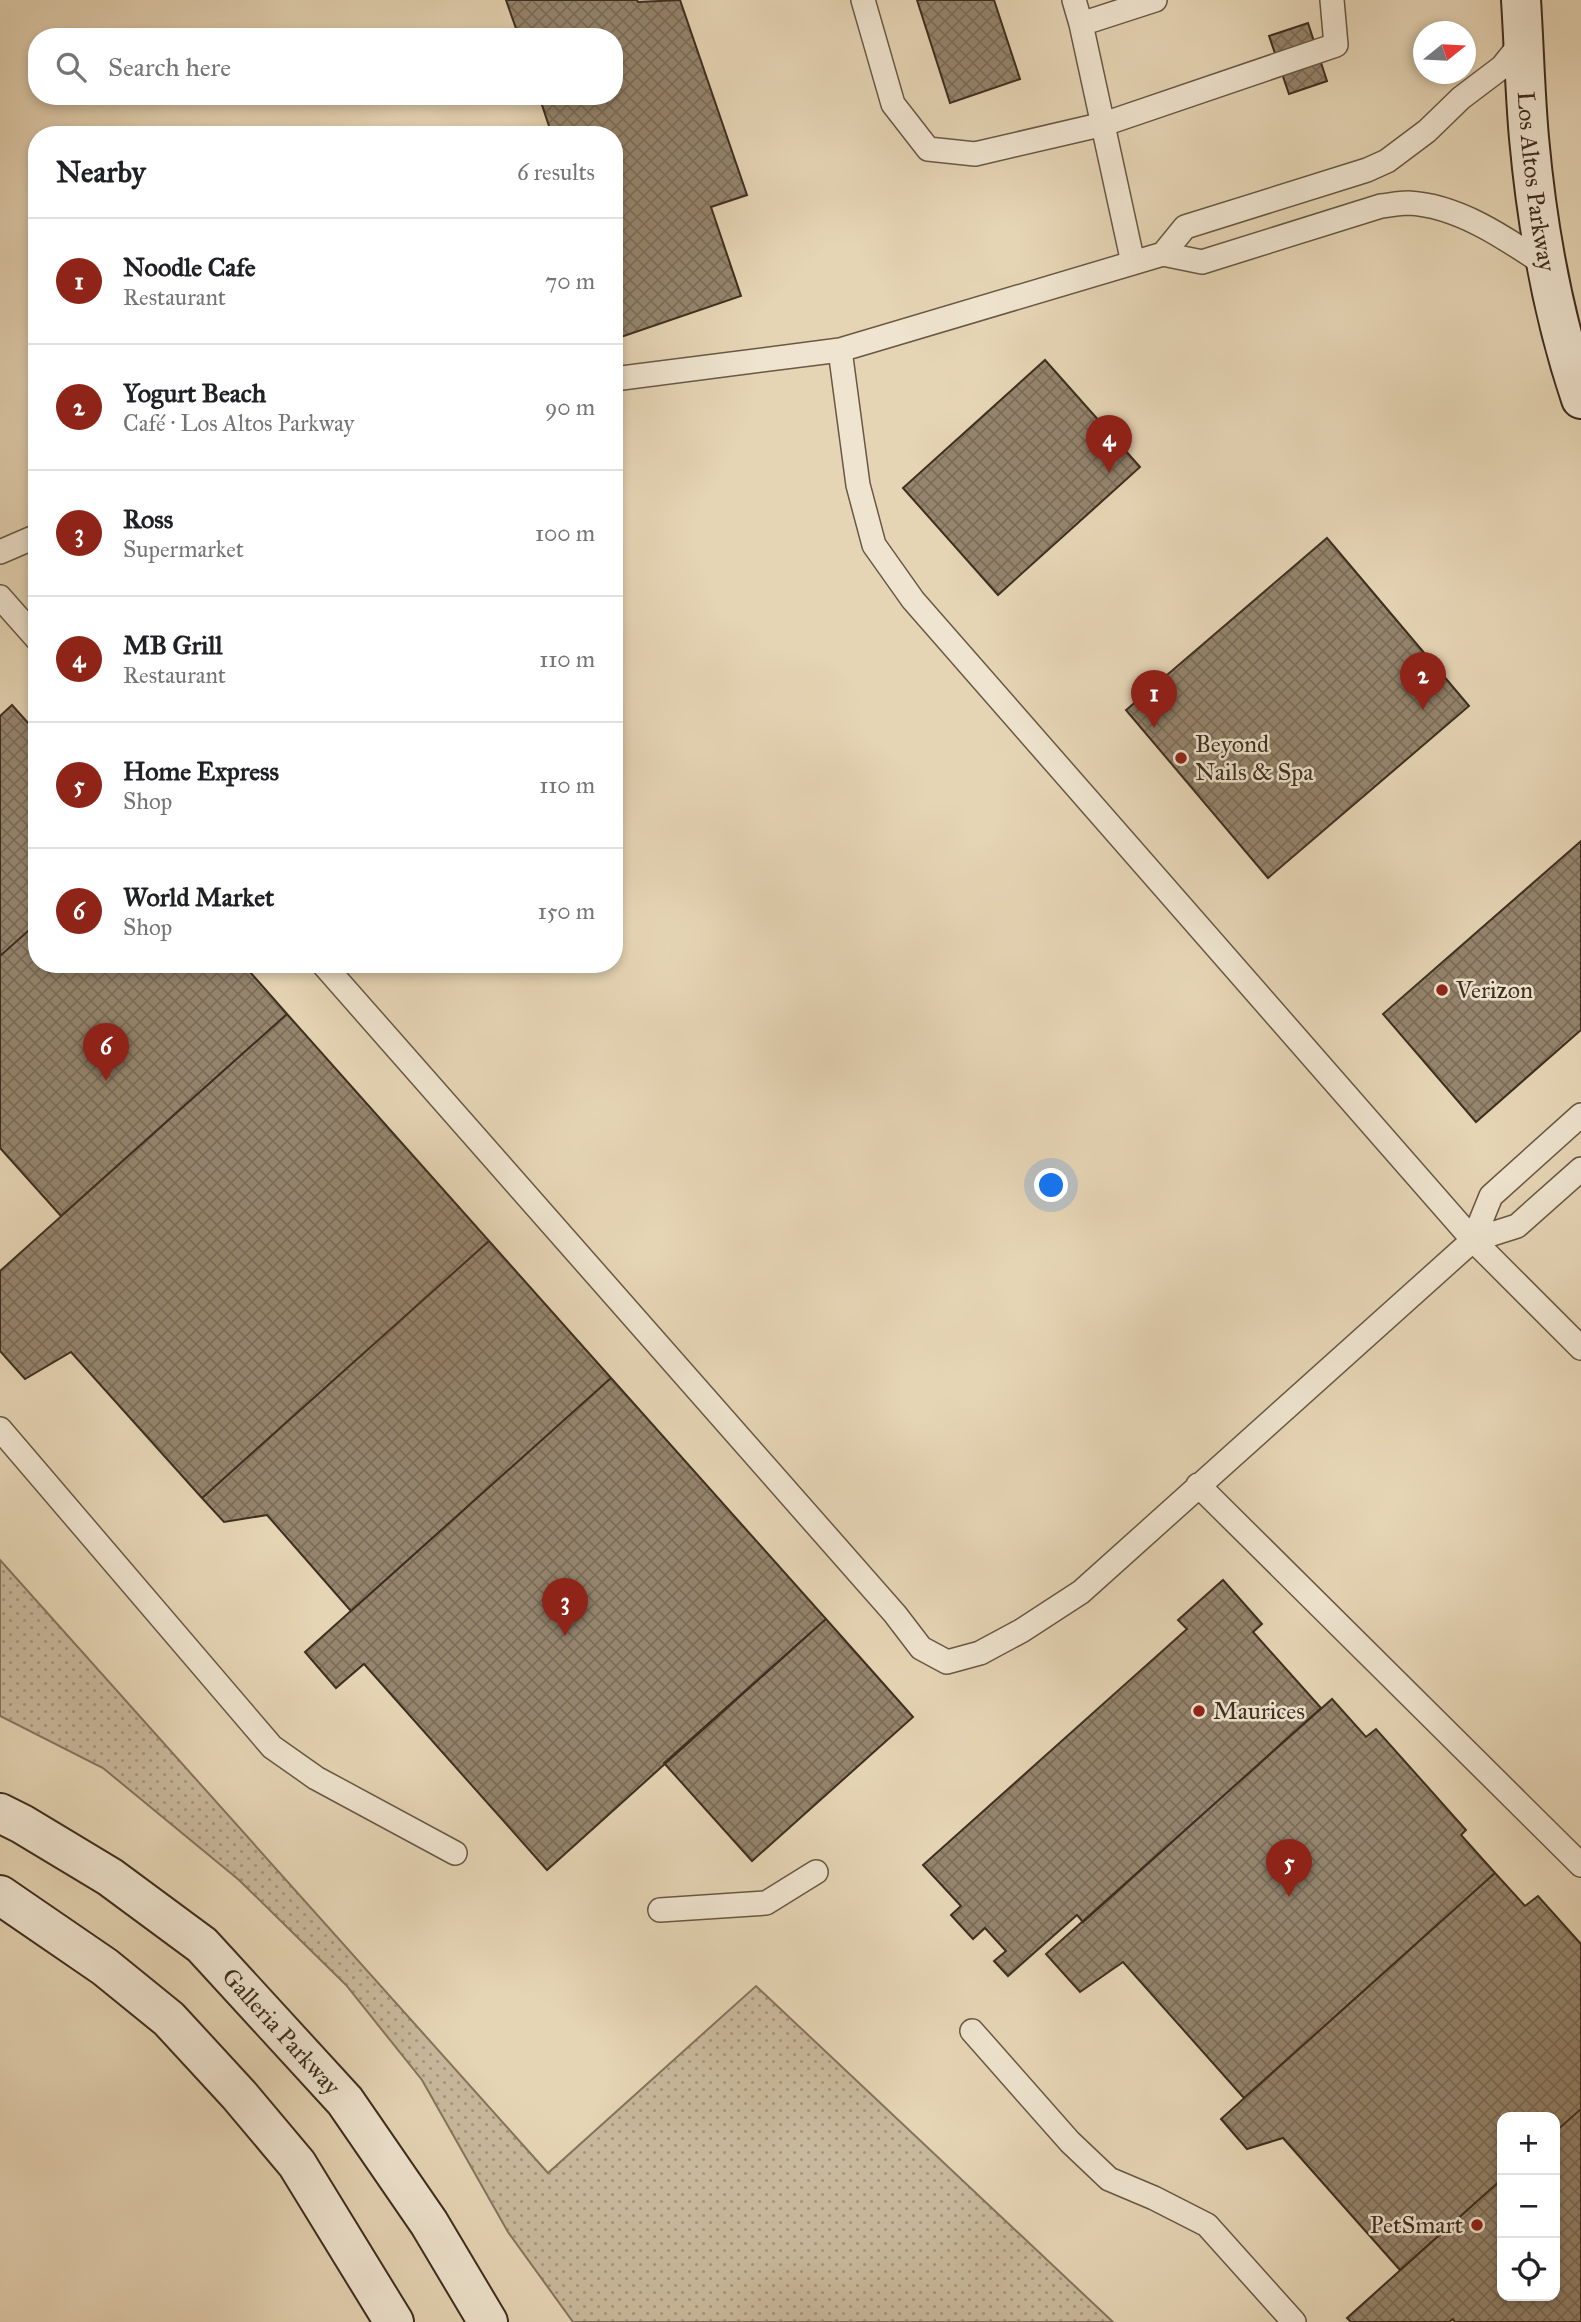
<!DOCTYPE html>
<meta charset="utf-8">
<style>
body{margin:0;font-family:"IM FELL Great Primer",serif;background:#f2f2f2;color:#202124}
.controls{position:absolute;right:21px;bottom:21px;display:grid;overflow:hidden;border-radius:14px;box-shadow:0 4px 10px #0003}
.controls button{width:63px;height:63px;display:grid;place-items:center;padding:0;border:0;border-bottom:2px solid #e0e0e0;background:#fff;color:#202124;font:35px sans-serif}
.compass{position:absolute;left:1413px;top:21px;width:63px;height:63px;border-radius:50%;background:#fff;box-shadow:0 4px 10px #0003;rotate:72deg}
.you{position:absolute;left:1052px;top:1186px;width:24px;height:24px;margin:-18px;border:5px solid #fff;border-radius:50%;background:#1a73e8;box-shadow:0 0 0 10px #1a73e833}
.badge{display:grid;place-items:center;width:46px;height:46px;border-radius:50%;background:#8f2418;color:#fff;font-size:23px;font-weight:700}
.pin{position:absolute;translate:-50% -58px;filter:drop-shadow(0 2px 4px #0008)}
.pin::after{content:'';position:absolute;top:37px;width:24px;height:21px;background:inherit;clip-path:polygon(0 0,100% 0,50% 100%)}
.list{margin:0;padding:0;list-style:none}
h2{display:flex;justify-content:space-between;align-items:center;height:91px;margin:0;padding:0 28px;font-size:30px}
h2 small{font-size:23px;font-weight:400;color:#757577}
.list li{display:grid;grid-template-columns:46px 1fr auto;gap:21px;align-items:center;box-sizing:border-box;height:126px;padding:0 28px;border-top:2px solid #e0e0e0}
.list b{display:block;font-size:26px;white-space:nowrap}
.list p{margin:0;font-size:23px;white-space:nowrap;color:#757577}
.list em{font-size:23px;font-style:normal;color:#757577}
.icon{flex:none;width:38px;height:38px;fill:none;stroke:currentColor;stroke-width:2;stroke-linecap:round;stroke-linejoin:round}
.map{position:relative;flex:none;width:1581px;height:2322px;overflow:hidden}
.search{position:absolute;background:#fff;box-shadow:0 4px 10px #0003;left:28px;top:28px;width:595px;height:77px;display:flex;align-items:center;gap:18px;box-sizing:border-box;padding:0 24px;border-radius:28px;color:#757577;font-size:26px}
.panel{position:absolute;background:#fff;box-shadow:0 4px 10px #0003;left:28px;top:126px;width:595px;height:847px;border-radius:28px}
.map>svg:first-child{display:block}
</style>
<div class="map">
<svg width="1581" height="2322" viewBox="0 0 1581 2322">
<defs>
<pattern id="grass-dots" width="8" height="8" patternUnits="userSpaceOnUse" patternTransform="scale(1.75)"><rect width="8" height="8" fill="#c9b99c"/><path d="M2 2h.1M6 6h.1" fill="none" stroke="#a5977f" stroke-width="1.8" stroke-linecap="round"/></pattern>
<pattern id="building-cross-hatch" width="8" height="8" patternUnits="userSpaceOnUse" patternTransform="scale(1.75)"><rect width="8" height="8" fill="#95856d"/><path d="M0 0l8 8M0 8l8-8" fill="none" stroke="#7b6d59"/></pattern>
</defs>
<rect width="100%" height="100%" fill="#e6d5b5"/>
<filter id="stains"><feTurbulence type="fractalNoise" baseFrequency=".00286" numOctaves="4"/><feColorMatrix values="0 0 0 0 .2 0 0 0 0 .09 0 0 0 0 .02 0 0 0 .5 -.17"/></filter>
<radialGradient id="worn" r=".72"><stop offset=".6" stop-color="#630" stop-opacity="0"/><stop offset="1" stop-color="#630" stop-opacity=".3"/></radialGradient>
<!-- grass -->
<path fill="url(#grass-dots)" stroke="#84745e" stroke-width="2" d="M0,1560L548,2173L756,1986L1113,2322H573L508,2232L422,2080L346,1985L239,1880L103,1768L0,1716Z"/>
<!-- building -->
<path fill="url(#building-cross-hatch)" stroke="#3e2e1f" stroke-width="2" d="M506,0H637L638,2L680,0L747,195L711,207L741,296L621,337L614,316V135H552L539,96H614V37H519Z
M917,0H994L1020,79L950,103Z
M1308,23L1327,81L1289,94L1269,36Z
M1045,360L1140,467L998,595L903,488Z
M1327,538L1469,706L1268,878L1126,710Z
M12,705L37,733V923L0,956V716Z
M1581,841V1030L1476,1122L1383,1014Z
M37,923V964H243L287,1014L61,1216L0,1148V956Z
M287,1014L489,1241L202,1498L71,1352L25,1379L0,1351V1271Z
M489,1241L611,1378L351,1611L267,1515L224,1522L202,1498Z
M611,1378L826,1619L547,1870L364,1664L336,1688L305,1652Z
M1223,1580L1262,1624L1253,1632L1321,1708L1083,1922L1077,1915L1008,1976L994,1961L1006,1951L985,1928L973,1939L951,1915L961,1906L923,1865L1187,1629L1178,1620Z
M826,1619L913,1717L752,1861L664,1763Z
M1332,1699L1366,1737L1376,1729L1466,1830L1461,1835L1495,1873L1244,2098L1123,1962L1080,1992L1046,1954Z
M1495,1873L1525,1906L1538,1896L1581,1944V2109L1555,2132V2117H1502V2179L1400,2270L1283,2138L1247,2149L1221,2119Z
M1581,2109V2322H1455L1453,2319L1449,2322H1351L1347,2318L1502,2179V2296H1555V2132Z"/>
<g fill="none" stroke-linecap="round" stroke-linejoin="round">
<defs>
<path id="lane" d="M863,0L893,104L928,149L975,154L1104,124L1336,45L1332,0
M1074,0L1081,24
M1163,254L1185,227L1367,170L1387,161L1427,131L1461,98L1502,67L1523,41
M1133,263L1081,24L1155,0
M840,350L858,485L874,545L913,600L1473,1240L1581,1348
M614,379L840,350L1163,254L1202,262L1381,206C1390,205 1399,203 1408,203C1458,205 1507,239 1547,266
M0,552L37,536
M0,597L37,639
M323,964L895,1614L921,1648L947,1662L980,1653L1021,1631L1081,1592L1473,1240L1517,1226L1581,1169
M1473,1240L1491,1196L1581,1115
M0,1429L272,1747L316,1778L455,1853
M1198,1485L1581,1865
M660,1910L766,1903L816,1872
M972,2031L1070,2142L1109,2179L1154,2198L1207,2225L1294,2322"/>
<g id="secondary">
<path id="s1" d="M1521,0C1524,46 1525,93 1529,138C1537,226 1553,316 1581,399"/>
<path id="s2" d="M0,1813L22,1824L110,1877L202,1945L345,2101L429,2223L488,2322"/>
<path d="M0,1895L105,1967L169,2019L239,2095L297,2164L394,2322"/>
</g>
</defs>
<!-- lane casing -->
<use href="#lane" stroke="#685844" stroke-width="26"/>
<!-- secondary casing -->
<use href="#secondary" stroke="#3e2e1f" stroke-width="42"/>
<!-- lane -->
<use href="#lane" stroke="#efe4cf" stroke-width="23"/>
<!-- secondary -->
<use href="#secondary" stroke="#efe4cf" stroke-width="38"/>
</g>
<!-- markers -->
<g fill="#8f2418" stroke="#efe4cf" stroke-width="2.5">
<circle cx="1181" cy="758" r="7"/>
<circle cx="1442" cy="990" r="7"/>
<circle cx="1199" cy="1711" r="7"/>
<circle cx="1477" cy="2225" r="7"/>
</g>
<g text-anchor="middle" stroke-width="5" stroke-linejoin="round" paint-order="stroke">
<!-- street labels -->
<g font-size="24" fill="#3e2e1f" stroke="#efe4cf">
<text dy="8" stroke="none"><textPath href="#s1" startOffset="182">Los Altos Parkway</textPath></text>
<text dy="8" stroke="none"><textPath href="#s2" startOffset="359">Galleria Parkway</textPath></text>
</g>
<!-- poi labels -->
<g font-size="24" fill="#3e2e1f" stroke="#efe4cf" text-anchor="start">
<text x="1195" y="752">Beyond<tspan x="1195" dy="28">Nails &amp; Spa</tspan></text>
<text x="1456" y="998">Verizon</text>
<text x="1213" y="1719">Maurices</text>
<text x="1463" y="2233" text-anchor="end">PetSmart</text>
</g>
</g>
<rect width="100%" height="100%" filter="url(#stains)"/>
<rect width="100%" height="100%" fill="url(#worn)"/>
</svg>
<div class="controls">
<button>+</button>
<button>−</button>
<button><svg class="icon" aria-label="locate" viewBox="0 0 24 24"><circle cx="12" cy="12" r="6"/><path d="M12 2v4M12 18v4M2 12h4M18 12h4"/></svg></button>
</div>
<svg class="compass" viewBox="-18 -18 36 36"><path d="M0-13l5 13h-10z" fill="#e53935"/><path d="M0 13l5-13h-10z" fill="#757577"/></svg>
<div class="you"></div>
<div class="pin badge" style="left:1154px;top:728px">1</div>
<div class="pin badge" style="left:1423px;top:710px">2</div>
<div class="pin badge" style="left:565px;top:1636px">3</div>
<div class="pin badge" style="left:1109px;top:473px">4</div>
<div class="pin badge" style="left:1289px;top:1897px">5</div>
<div class="pin badge" style="left:106px;top:1081px">6</div>
<div class="search"><svg class="icon" aria-label="search" viewBox="0 0 24 24"><circle cx="10" cy="10" r="6"/><path d="M15 15l6 6"/></svg>Search here</div>
<section class="panel">
<h2>Nearby<small>6 results</small></h2>
<ul class="list">
<li><span class="badge">1</span><div><b>Noodle Cafe</b><p>Restaurant</p></div><em>70 m</em></li>
<li><span class="badge">2</span><div><b>Yogurt Beach</b><p>Café · Los Altos Parkway</p></div><em>90 m</em></li>
<li><span class="badge">3</span><div><b>Ross</b><p>Supermarket</p></div><em>100 m</em></li>
<li><span class="badge">4</span><div><b>MB Grill</b><p>Restaurant</p></div><em>110 m</em></li>
<li><span class="badge">5</span><div><b>Home Express</b><p>Shop</p></div><em>110 m</em></li>
<li><span class="badge">6</span><div><b>World Market</b><p>Shop</p></div><em>150 m</em></li>
</ul>
</section>
</div>
